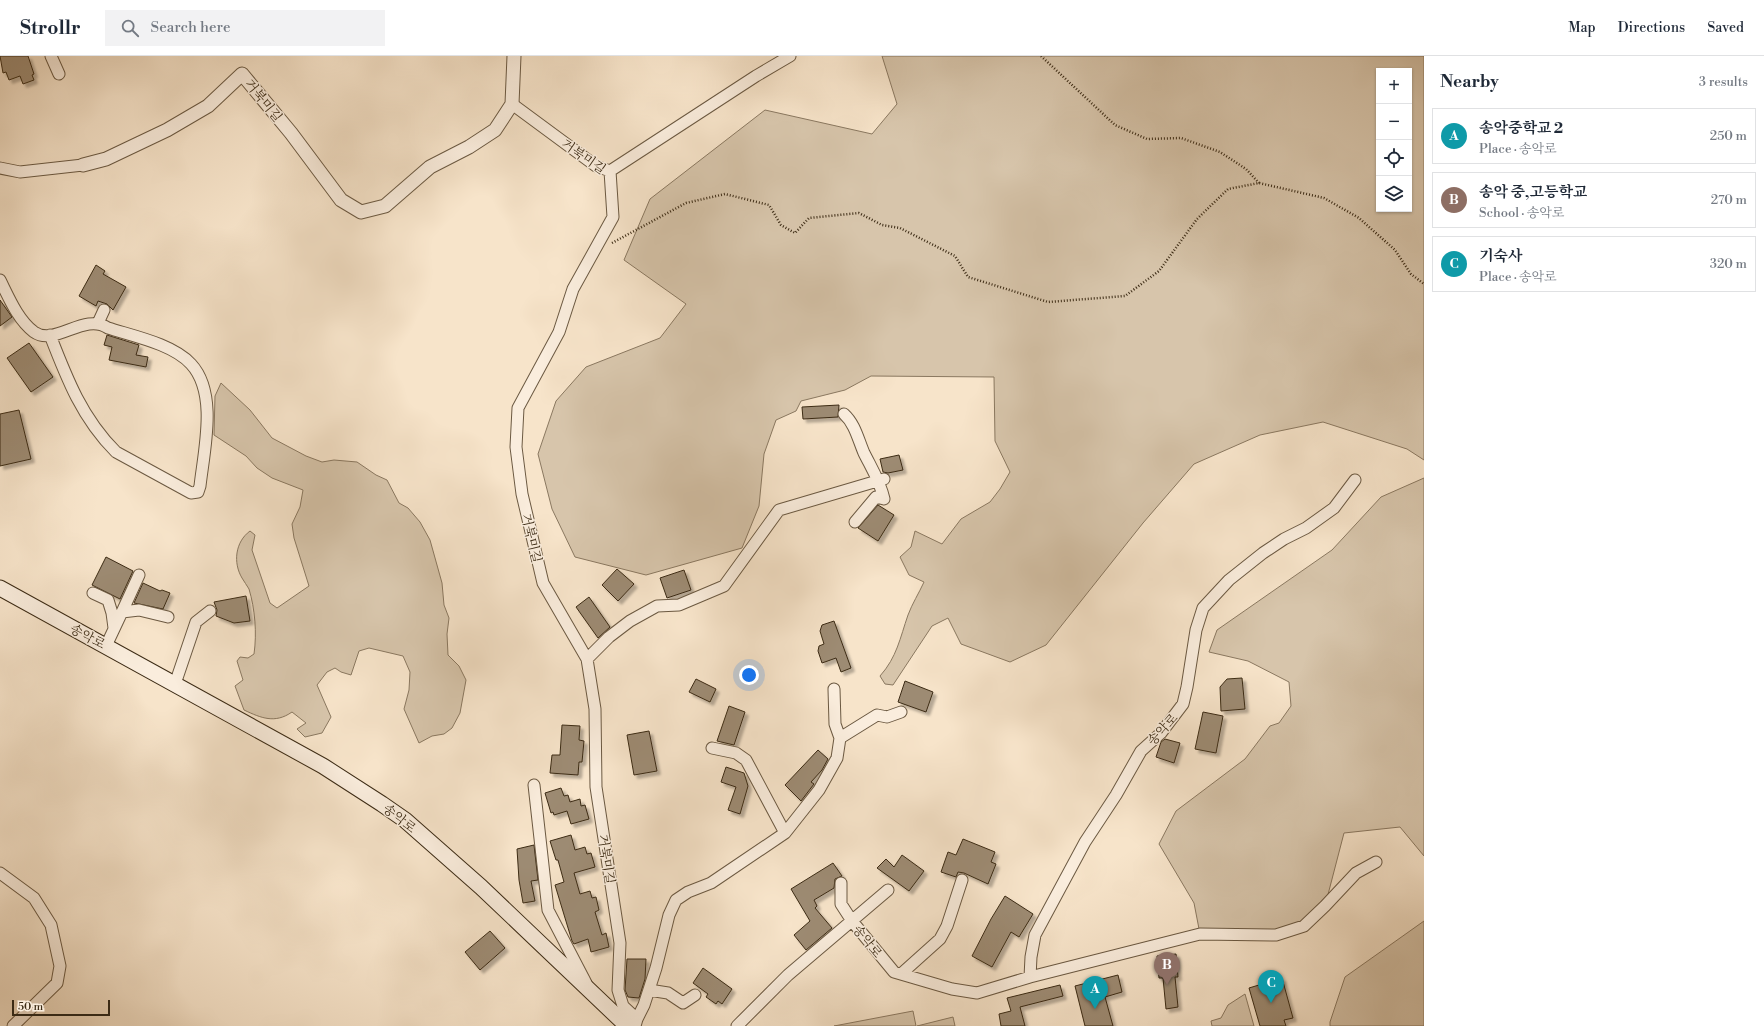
<!DOCTYPE html>
<meta charset="utf-8">
<style>
body{margin:0;font-family:"Libre Bodoni","Noto Serif KR",serif;background:#f2f2f3;color:#1f2937}
.controls{position:absolute;right:12px;top:12px;display:grid;overflow:hidden;border-radius:0px;box-shadow:0 1px 3px #0004}
.controls button{width:36px;height:36px;display:grid;place-items:center;padding:0;border:0;border-bottom:1px solid #e0e1e3;background:#fff;color:#1f2937;font:20px sans-serif}
.scale{position:absolute;left:12px;bottom:10px;width:98px;box-sizing:border-box;padding-left:4px;border:2px solid #3c2b15;border-top:0;font-size:11px;line-height:14px;white-space:nowrap;color:#3c2b15;-webkit-text-stroke:3px #faeddd;paint-order:stroke}
.you{position:absolute;left:749px;top:619px;width:14px;height:14px;margin:-10px;border:3px solid #fff;border-radius:50%;background:#1a73e8;box-shadow:0 0 0 6px #1a73e833}
.badge{display:grid;place-items:center;width:26px;height:26px;border-radius:50%;background:#b45309;color:#fff;font-size:13px;font-weight:700}
.pin{position:absolute;translate:-50% -33px;filter:drop-shadow(0 1px 2px #0008)}
.pin::after{content:'';position:absolute;top:21px;width:14px;height:12px;background:inherit;clip-path:polygon(0 0,100% 0,50% 100%)}
.list{margin:0;padding:0;list-style:none}
h2{display:flex;justify-content:space-between;align-items:center;height:52px;margin:0;padding:0 16px;font-size:17px}
h2 small{font-size:13px;font-weight:400;color:#747a83}
.list li{display:grid;grid-template-columns:26px 1fr auto;gap:12px;align-items:center;box-sizing:border-box;height:56px;margin:0 8px 8px;padding:0 8px;border:1px solid #e0e1e3;border-radius:0px}
.list b{display:block;font-size:15px;white-space:nowrap}
.list p{margin:0;font-size:13px;white-space:nowrap;color:#747a83}
.list em{font-size:13px;font-style:normal;color:#747a83}
.icon{flex:none;width:22px;height:22px;fill:none;stroke:currentColor;stroke-width:2;stroke-linecap:round;stroke-linejoin:round}
.map{position:relative;flex:none;width:1424px;height:970px;overflow:hidden}
header{display:flex;align-items:center;gap:24px;box-sizing:border-box;height:56px;padding:0 20px;background:#fff;border-bottom:1px solid #e0e1e3}
header strong{font-size:19px}
nav{display:flex;gap:22px;margin-inline-start:auto;font-size:14px}
.search{width:280px;height:36px;background:#f2f2f3;display:flex;align-items:center;gap:10px;box-sizing:border-box;padding:0 14px;border-radius:0px;color:#747a83;font-size:15px}
main{display:flex}
aside{flex:1;background:#fff}
.map>svg:first-child{display:block}
</style>
<header>
<strong>Strollr</strong>
<div class="search"><svg class="icon" aria-label="search" viewBox="0 0 24 24"><circle cx="10" cy="10" r="6"/><path d="M15 15l6 6"/></svg>Search here</div>
<nav><a>Map</a><a>Directions</a><a>Saved</a></nav>
</header>
<main>
<div class="map">
<svg width="1424" height="970" viewBox="0 0 1424 970">
<defs>
<filter id="shadow"><feDropShadow dx="3.5" dy="3.5" stdDeviation="1" flood-color="#0004"/></filter>
</defs>
<rect width="100%" height="100%" fill="#f7e4ca"/>
<filter id="stains"><feTurbulence type="fractalNoise" baseFrequency=".005" numOctaves="4"/><feColorMatrix values="0 0 0 0 .2 0 0 0 0 .09 0 0 0 0 .02 0 0 0 .5 -.17"/></filter>
<radialGradient id="worn" r=".72"><stop offset=".6" stop-color="#630" stop-opacity="0"/><stop offset="1" stop-color="#630" stop-opacity=".3"/></radialGradient>
<!-- green -->
<path fill="#d7c5ab" stroke="#8a7860" fill-rule="evenodd" d="M882,0H1424V404L1407,393L1323,366L1260,379L1194,408L1143,467L1046,589L1010,606L961,588L948,562L932,570L893,629L885,628L880,620C897,601 900,582 908,559C912,548 919,537 924,526L909,519L900,501L911,491L915,475L942,488L961,463L990,446L1000,433L1010,416L995,385L994,321L871,320L845,334L801,345L796,355L776,364L764,398L759,450L742,492L646,519L575,501L552,453L538,398L556,345L586,311L660,282L686,248L624,204L650,143L765,54L872,78L897,48ZM1379,15H1409V153H1379Z
M221,327L250,354L272,382L306,400L322,406L334,404L357,406L376,419L387,424L399,447L408,452L420,466L430,484L442,527L444,549L449,562L447,578L448,599L459,610L466,624L460,657L452,672L444,678L432,680L419,687L404,653L409,634L410,616L403,600L369,592L359,595L351,619L341,616L335,612L327,616L317,629L331,661L322,677L305,681L297,673L306,667L292,656C275,668 261,662 244,654L235,630L243,624L237,605L240,601L248,602L254,598C257,577 255,553 249,533C247,529 244,526 242,522C233,507 235,486 250,475L255,479L252,494L270,547L277,552L309,530L294,482L292,468L300,451L303,434L272,422L257,412L246,400L214,379L215,340Z
M1424,422V800L1400,771L1344,777L1325,850L1288,875L1200,878L1194,847L1159,788L1176,755L1245,703L1270,670L1279,667L1291,650L1289,626L1248,605L1209,596L1217,574L1332,494L1381,441Z
M1424,865V970H1330V966L1345,921Z
M1245,938L1254,970H1212L1211,965L1221,962L1228,949Z
M913,955L916,970H834Z
M953,961L955,970H917Z"/>
<!-- building -->
<path fill="#9d8b73" stroke="#3c2b15" filter="url(#shadow)" d="M0,0H28L34,18L32,19L34,24L23,28L20,20L9,24L6,16L3,17Z
M96,209L105,215L103,218L126,231L113,254L107,248L98,245L96,250L79,240Z
M0,244L12,261L0,270Z
M107,279L139,289L136,299L148,301L146,311L109,304L112,291L104,289Z
M29,287L53,321L31,336L7,302Z
M839,349L838,361L803,363L802,351Z
M19,354L31,403L0,410V358Z
M899,399L903,414L888,417L883,416L880,403Z
M878,449L894,459L878,485L858,472Z
M106,501L133,515L120,543L92,529Z
M617,513L634,528L618,545L602,529Z
M684,514L691,534L667,542L660,522Z
M143,527L160,535L162,534L170,537L163,553L134,547Z
M246,540L250,565L234,567L216,560L217,554L214,546Z
M589,541L610,571L598,582L576,551Z
M834,565L851,612L841,616L836,602L822,607L818,595L819,590L824,588L820,575L822,569Z
M1242,622L1245,653L1221,655L1220,631L1227,623Z
M696,623L716,633L710,646L689,636Z
M905,625L933,636L926,656L898,646Z
M729,650L745,656L734,689L717,685Z
M1203,656L1223,660L1216,697L1195,693Z
M562,669L580,670L579,684L584,685L582,706H579L578,719L550,717L552,699H560Z
M649,675L657,715L634,719L627,679Z
M1165,683L1180,687L1174,707L1156,701L1161,686Z
M818,694L828,703L822,714L811,726L814,728L801,745L785,729Z
M726,711L744,717L748,730L740,758L728,754L736,731L721,726Z
M561,732L564,740L568,739L570,746L580,743L581,750L585,749L589,763L571,768L567,755L554,759L553,756L551,757L545,737Z
M571,779L575,794L585,791L587,798L591,797L595,811L574,817L580,838L590,835L592,842L596,841L599,854L595,856L602,879L606,877L609,891L591,896L588,883L574,888L572,885L555,829L564,826L558,804H556L550,785Z
M963,783L995,796L991,806L996,808L988,828L964,817L958,816L956,821L941,816L948,796L956,799Z
M534,789L538,824L531,825L535,845L523,847L519,824L517,793Z
M902,799L924,815L909,835L877,812L886,803L894,811Z
M833,807L842,820L835,823L834,832L814,844L817,850L815,852L832,872L806,894L794,879L810,865L791,833Z
M1005,840L1033,858L1019,881L1011,876L992,911L972,900L991,863Z
M490,875L505,892L480,914L465,896Z
M1176,898L1178,921H1175L1178,951L1166,953L1163,922H1159L1157,900Z
M627,903H646L645,923L639,942L628,941L625,934Z
M703,912L732,933L722,948L718,945L716,948L706,941L708,938L693,927Z
M1118,919L1122,936L1105,941L1113,970H1085L1075,930Z
M1282,922L1293,962L1284,964L1286,970H1260L1249,932Z
M1060,929L1063,940L1020,951L1025,970H1001L999,958L1011,955L1007,942Z"/>
<g fill="none" stroke-linecap="round" stroke-linejoin="round">
<defs>
<path id="minor" d="M51,0L59,18
M512,48L596,110L610,115L613,161L573,233L559,276L518,352L516,391L522,438L543,527L587,603L595,653L596,731L620,887L618,934L623,950L637,963L635,970
M0,112L20,116L83,109
M610,115L756,20L790,0
M0,224C9,242 18,264 34,276C55,291 84,256 108,272C133,280 173,288 191,308C218,337 204,394 200,430L198,436L191,437L116,396C82,362 67,323 50,279
M98,267L104,254
M844,358C855,368 858,383 864,397C872,413 880,425 884,443L876,441L855,466
M93,537L108,544L112,557L114,572
M122,556L139,519
M106,590L122,556L139,554L168,561
M587,603L609,581L630,565L657,550L679,549L724,530L779,454L884,423
M175,628L196,566L210,555
M834,633L835,668L840,682
M712,692L736,697L746,704L785,777
M534,729L548,854L586,927
M0,817L34,842L51,869L60,910L57,927L13,970
M841,827V848L852,865L894,916L952,933L977,937L1030,921L1200,878L1276,879L1304,870L1325,850L1356,817L1376,806
M901,918L940,883L947,870L962,824
M1030,921L1031,901L1035,879L1085,786L1116,739L1141,695L1161,677L1183,648L1187,631L1196,574L1203,552L1229,524L1263,497L1284,483L1306,472L1334,452L1355,424
M649,934L668,937L683,947L695,939
M637,963L644,949L656,912L669,859L676,844L688,836L711,827L785,777L819,734L837,702L840,682L877,659L887,661L901,656
M737,970L788,919L888,834"/>
<path id="tertiary" d="M83,109L106,103L167,74L208,50L242,18L291,77L341,144L361,156L385,150L430,111L469,91L495,74L512,48L514,0"/>
<path id="secondary" d="M0,532L323,710L382,748L405,764L481,831L627,970"/>
</defs>
<!-- minor casing -->
<use href="#minor" stroke="#6b5942" stroke-width="13"/>
<!-- tertiary casing -->
<use href="#tertiary" stroke="#6b5942" stroke-width="15"/>
<!-- secondary casing -->
<use href="#secondary" stroke="#3c2b15" stroke-width="17"/>
<!-- path -->
<path stroke="#3c2b15" stroke-width="2.5" stroke-dasharray="1 2" stroke-linecap="butt" d="M1041,0L1115,69L1147,83L1181,82L1220,96L1246,113L1259,127
M612,187L686,147L725,138L769,149L781,169L795,177L809,162L859,157L882,169L900,172L955,200L968,221L1048,246L1125,240L1159,215L1197,163L1228,133L1259,127L1324,142L1359,162L1395,194L1411,218L1424,228"/>
<!-- minor -->
<use href="#minor" stroke="#faeddd" stroke-width="11"/>
<!-- tertiary -->
<use href="#tertiary" stroke="#faeddd" stroke-width="13"/>
<!-- secondary -->
<use href="#secondary" stroke="#faeddd" stroke-width="15"/>
</g>
<g text-anchor="middle" stroke-width="3" stroke-linejoin="round" paint-order="stroke">
<!-- street labels -->
<g font-size="13" fill="#3c2b15" stroke="#faeddd">
<text transform="translate(264 44) rotate(51)" y="5">거북미길</text>
<text transform="translate(584 100) rotate(35)" y="5">거북미길</text>
<text transform="translate(532 482) rotate(77)" y="5">거북미길</text>
<text transform="translate(88 580) rotate(28)" y="5">송악로</text>
<text transform="translate(1162 673) rotate(-48)" y="5">송악로</text>
<text transform="translate(400 762) rotate(38)" y="5">송악로</text>
<text transform="translate(607 803) rotate(81)" y="5">거북미길</text>
<text transform="translate(868 885) rotate(51)" y="5">송악로</text>
</g>
</g>
<rect width="100%" height="100%" filter="url(#stains)"/>
<rect width="100%" height="100%" fill="url(#worn)"/>
</svg>
<div class="controls">
<button>+</button>
<button>−</button>
<button><svg class="icon" aria-label="locate" viewBox="0 0 24 24"><circle cx="12" cy="12" r="6"/><path d="M12 2v4M12 18v4M2 12h4M18 12h4"/></svg></button>
<button><svg class="icon" aria-label="layers" viewBox="0 0 24 24"><path d="M12 4l9 5-9 5-9-5zM3 14l9 5 9-5"/></svg></button>
</div>
<div class="scale">50 m</div>
<div class="you"></div>
<div class="pin badge" style="left:1095px;top:953px;background:#0f9aa8">A</div>
<div class="pin badge" style="left:1167px;top:929px;background:#8d6e63">B</div>
<div class="pin badge" style="left:1271px;top:947px;background:#0f9aa8">C</div>
</div>
<aside>
<h2>Nearby<small>3 results</small></h2>
<ul class="list">
<li><span class="badge" style="background:#0f9aa8">A</span><div><b>송악중학교 2</b><p>Place · 송악로</p></div><em>250 m</em></li>
<li><span class="badge" style="background:#8d6e63">B</span><div><b>송악 중,고등학교</b><p>School · 송악로</p></div><em>270 m</em></li>
<li><span class="badge" style="background:#0f9aa8">C</span><div><b>기숙사</b><p>Place · 송악로</p></div><em>320 m</em></li>
</ul>
</aside>
</main>
